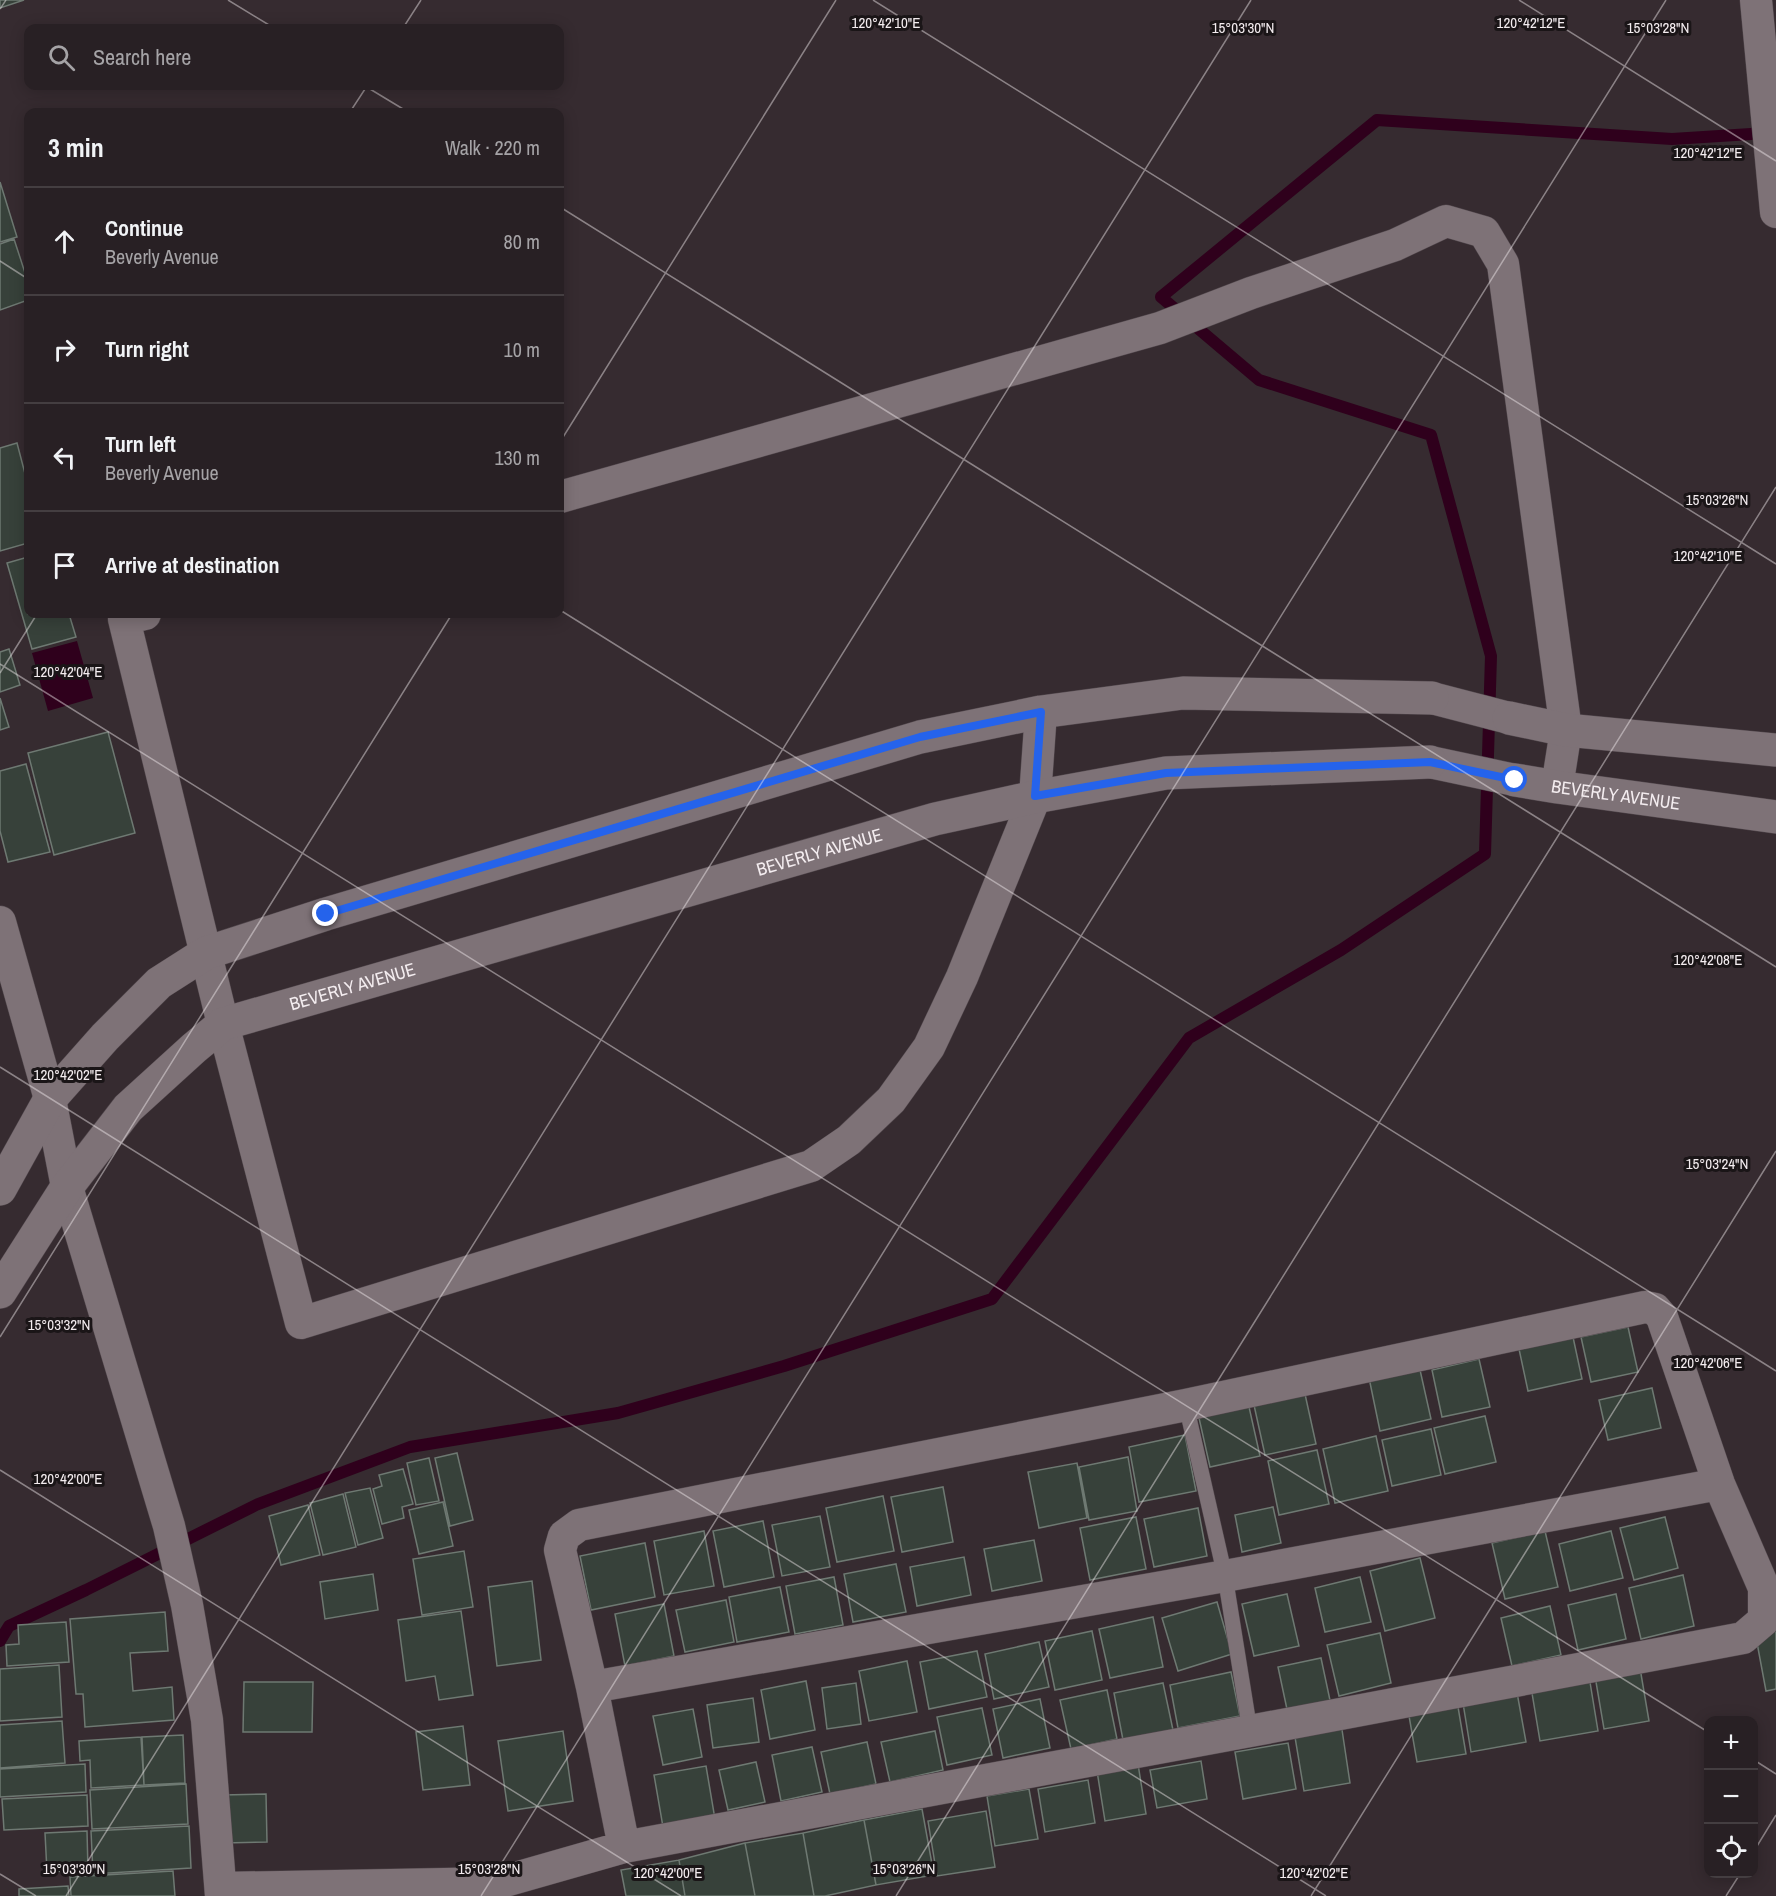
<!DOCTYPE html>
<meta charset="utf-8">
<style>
body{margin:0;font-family:"Archivo Narrow",sans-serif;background:#342d31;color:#f1f3f6}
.controls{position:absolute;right:18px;bottom:18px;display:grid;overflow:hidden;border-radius:12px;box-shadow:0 3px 15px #0003}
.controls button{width:54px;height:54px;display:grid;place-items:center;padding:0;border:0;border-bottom:2px solid #443e41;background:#282024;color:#f1f3f6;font:30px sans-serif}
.stop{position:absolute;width:18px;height:18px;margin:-14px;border:4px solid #2563eb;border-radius:50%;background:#fff}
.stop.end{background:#2563eb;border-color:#fff;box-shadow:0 2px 6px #0008}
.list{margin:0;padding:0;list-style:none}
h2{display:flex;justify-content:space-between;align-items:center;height:78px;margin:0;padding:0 24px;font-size:26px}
h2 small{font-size:20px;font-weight:400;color:#a5a3a6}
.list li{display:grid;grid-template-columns:39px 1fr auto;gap:18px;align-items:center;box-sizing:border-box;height:108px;padding:0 24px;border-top:2px solid #443e41}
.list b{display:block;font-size:22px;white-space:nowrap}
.list p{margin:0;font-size:20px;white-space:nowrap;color:#a5a3a6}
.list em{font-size:20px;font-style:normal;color:#a5a3a6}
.icon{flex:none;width:33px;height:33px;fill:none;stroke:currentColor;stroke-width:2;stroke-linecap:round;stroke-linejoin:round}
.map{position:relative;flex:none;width:1776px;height:1896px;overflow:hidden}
.search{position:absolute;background:#282024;box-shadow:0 3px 15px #0003;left:24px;top:24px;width:540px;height:66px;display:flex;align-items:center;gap:15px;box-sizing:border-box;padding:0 21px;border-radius:12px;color:#a5a3a6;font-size:22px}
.panel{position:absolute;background:#282024;box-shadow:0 3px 15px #0003;left:24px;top:108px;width:540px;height:510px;border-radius:12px}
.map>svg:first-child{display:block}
</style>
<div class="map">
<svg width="1776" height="1896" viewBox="0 0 1776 1896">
<rect width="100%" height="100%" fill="#362b30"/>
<!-- water -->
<path fill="#2f001c" d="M77,641L93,698L48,711L32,653Z"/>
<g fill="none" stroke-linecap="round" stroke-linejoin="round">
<!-- stream -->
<path stroke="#2f001c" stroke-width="12" d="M0,1641L9,1626L86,1590L256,1505L410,1447L618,1413L784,1366L992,1299L1189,1038L1341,950L1485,854L1491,656L1431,435L1259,380L1161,297L1377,120L1672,139L1767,133"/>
</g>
<!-- building -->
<path fill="#37413a" stroke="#6e7972" stroke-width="1.5" d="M0,0H24L0,8Z
M0,182L17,237L0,242Z
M14,239L28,282V300L0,310V244Z
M17,443L28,485V543L0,551V448Z
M28,557V614H69L76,637L32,649L7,563Z
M9,649L20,685L0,692V652Z
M0,698L9,727L0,730Z
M108,732L135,833L54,855L28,753Z
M26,764L50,852L8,862L0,831V771Z
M1628,1327L1638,1372L1591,1382L1581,1337Z
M1573,1337L1582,1379L1528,1391L1519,1349Z
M1479,1359L1490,1407L1442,1417L1432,1370Z
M1418,1361L1431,1419L1380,1431L1368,1373Z
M1303,1385L1316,1444L1265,1455L1252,1396Z
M1652,1388L1661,1428L1608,1440L1599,1400Z
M1247,1398L1260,1456L1210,1467L1197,1409Z
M1485,1416L1496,1462L1445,1474L1434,1428Z
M1431,1429L1441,1475L1392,1486L1382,1440Z
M1185,1435L1196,1491L1139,1502L1129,1447Z
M1376,1436L1388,1491L1335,1503L1323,1449Z
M1317,1450L1329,1504L1279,1515L1268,1461Z
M457,1453L473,1520L450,1526L435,1458Z
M1128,1457L1137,1511L1089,1520L1079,1467Z
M429,1458L439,1501L416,1505L407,1463Z
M1077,1463L1087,1518L1039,1528L1028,1472Z
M403,1469L413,1504L402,1507L404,1518L382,1524L373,1489L382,1486L379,1475Z
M943,1487L953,1542L902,1552L891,1497Z
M370,1488L383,1538L358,1545L345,1493Z
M343,1494L356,1547L323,1555L310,1503Z
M883,1496L894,1551L837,1562L826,1508Z
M443,1502L453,1546L419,1554L409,1510Z
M308,1505L320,1555L281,1565L269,1516Z
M1273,1507L1281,1543L1242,1552L1235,1515Z
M1198,1508L1207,1556L1154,1567L1144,1519Z
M820,1516L830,1567L782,1576L772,1525Z
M1136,1517L1146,1569L1090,1580L1080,1528Z
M1665,1517L1678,1568L1634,1580L1620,1528Z
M763,1521L774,1577L724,1587L713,1531Z
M704,1531L714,1586L664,1595L654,1541Z
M1545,1531L1558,1587L1505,1599L1492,1543Z
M1611,1531L1623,1578L1570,1591L1559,1544Z
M1034,1540L1042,1581L992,1591L984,1549Z
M645,1543L655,1597L591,1610L580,1556Z
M464,1551L473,1607L422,1615L413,1559Z
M964,1557L971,1595L917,1606L910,1567Z
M1420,1558L1435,1618L1385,1631L1370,1571Z
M896,1564L906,1612L853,1622L844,1574Z
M373,1574L378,1610L325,1619L320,1582Z
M1683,1575L1694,1626L1641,1639L1629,1588Z
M834,1577L843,1625L795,1634L786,1586Z
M1360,1577L1371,1622L1325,1632L1315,1588Z
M532,1581L541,1660L497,1666L488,1587Z
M780,1587L789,1632L737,1642L729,1597Z
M1287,1594L1299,1646L1254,1656L1242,1604Z
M1616,1594L1626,1639L1578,1650L1568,1605Z
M726,1600L734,1642L685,1652L676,1610Z
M1217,1602L1232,1654L1178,1671L1162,1618Z
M664,1604L674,1656L625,1666L615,1614Z
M1550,1606L1561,1655L1512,1666L1501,1618Z
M461,1611L473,1695L439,1700L435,1676L406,1681L398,1620Z
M165,1612L168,1651L130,1653L133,1691L172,1687L174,1720L85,1727L83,1694H76L70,1619Z
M1153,1617L1163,1667L1110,1678L1099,1629Z
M66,1622L69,1662L7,1666L6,1645L19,1644L18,1625Z
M1776,1627V1689L1766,1691L1755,1632Z
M1092,1631L1102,1680L1055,1690L1045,1641Z
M1380,1633L1391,1683L1339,1696L1327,1645Z
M1039,1642L1049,1687L994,1699L985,1654Z
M977,1651L987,1697L929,1709L920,1662Z
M1321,1658L1331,1705L1288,1714L1278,1667Z
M907,1661L917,1712L869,1721L859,1671Z
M59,1665L62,1717L0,1721V1669Z
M1640,1668L1649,1721L1604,1729L1595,1676Z
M1231,1672L1240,1716L1178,1728L1170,1685Z
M1589,1676L1598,1731L1540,1741L1531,1687Z
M806,1681L815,1730L770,1739L761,1690Z
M244,1682H313L312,1732H243Z
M856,1683L861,1724L827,1729L822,1688Z
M1163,1683L1173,1730L1123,1740L1114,1693Z
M1516,1687L1526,1742L1471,1752L1462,1697Z
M1107,1690L1117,1739L1071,1749L1060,1700Z
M753,1698L759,1742L713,1748L707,1705Z
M1040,1699L1050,1748L1003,1758L993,1709Z
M1457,1701L1466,1754L1417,1762L1408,1710Z
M982,1708L992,1755L947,1765L937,1717Z
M693,1709L702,1757L663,1765L653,1716Z
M62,1721L65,1763L0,1768V1725Z
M1341,1723L1350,1783L1304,1791L1294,1731Z
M463,1726L470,1785L423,1790L416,1732Z
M563,1731L573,1801L508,1811L498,1741Z
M935,1731L943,1770L890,1782L881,1742Z
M183,1735L185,1783L144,1785L142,1737Z
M141,1737L144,1785L91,1788L90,1760L80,1761L79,1741Z
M867,1742L876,1784L830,1794L821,1752Z
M1288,1743L1296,1789L1243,1799L1235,1752Z
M812,1747L822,1792L781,1801L772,1755Z
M1201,1761L1207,1799L1157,1808L1150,1770Z
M756,1762L765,1802L728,1810L719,1770Z
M85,1764L86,1792L0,1797V1769Z
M1138,1764L1146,1814L1105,1821L1097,1771Z
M706,1766L715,1819L663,1827L654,1775Z
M1088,1780L1095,1823L1045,1832L1038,1789Z
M186,1784L188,1824L92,1829L90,1790Z
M1029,1789L1038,1839L995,1846L987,1796Z
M266,1794L267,1842L224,1843L223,1795Z
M87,1795L88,1826L4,1830L2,1799Z
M922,1809L934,1875L876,1885L864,1820Z
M986,1811L995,1867L937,1876L928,1821Z
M864,1820L876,1885L825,1896H814L803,1833Z
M189,1826L191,1868L93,1874L91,1831Z
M87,1831L88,1870L47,1872L45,1833Z
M803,1833L814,1896H755L745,1843Z
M745,1843L755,1896H685L679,1860Z
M679,1860L685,1896H626L621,1870Z
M173,1871L175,1896H71L70,1877Z
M68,1886L69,1896H19V1889Z"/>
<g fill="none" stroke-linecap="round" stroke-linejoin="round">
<defs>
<path id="lane" d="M1186,1405L1225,1576L1250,1731"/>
<path id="street" d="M1756,0L1776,212
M560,497L1160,328L1251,293L1395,245L1446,221L1484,232L1503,264L1566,730L1557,787
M145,614L124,619L223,1024L301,1323L811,1166L849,1140L891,1100L929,1047L962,977L1035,797L1041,712
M1432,698L1509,718
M1430,762L1515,780
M0,922L50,1099L67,1187L169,1526L187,1605L207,1720L221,1896
M592,1687L1225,1576L1719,1484
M221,1888L498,1883L624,1847L1250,1731L1743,1638L1764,1620V1588L1719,1484L1662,1317L1655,1309L1645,1307L1186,1405L579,1525L564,1536L560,1550L592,1687L624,1847"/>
<g id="secondary">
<path d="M1509,718L1566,730L1776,750"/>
<path id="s1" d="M1515,780L1557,787L1776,817"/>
<path d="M0,1189L50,1099L105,1037L159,983L206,953L326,914L920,737L1041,712L1183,693L1432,698"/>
<path id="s2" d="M0,1292L67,1187L128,1108L194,1048L223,1024L935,819L1035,797L1166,773L1430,762"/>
</g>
</defs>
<!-- lane casing -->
<use href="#lane" stroke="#51474c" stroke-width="16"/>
<!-- street casing -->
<use href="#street" stroke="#51474c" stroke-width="33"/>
<!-- secondary casing -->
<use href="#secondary" stroke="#51474c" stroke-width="34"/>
<!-- lane -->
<use href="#lane" stroke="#7e7277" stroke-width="15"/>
<!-- street -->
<use href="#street" stroke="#7e7277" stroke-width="32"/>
<!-- secondary -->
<use href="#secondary" stroke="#7e7277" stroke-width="33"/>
</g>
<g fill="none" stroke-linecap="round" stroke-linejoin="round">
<!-- route -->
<path stroke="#2563eb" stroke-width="8" d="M326,914L920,737L1041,712L1035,796L1166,773L1430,762L1515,780"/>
</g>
<!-- ticks -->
<path fill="none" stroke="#f4edf0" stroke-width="1.5" stroke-opacity="0.45" d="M228,0L274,28M873,0L1776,564M1519,0L1776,161M0,9L6,0M403,28L421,0M365,86L408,112M350,112L367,86M560,207L1776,967M0,261L28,279M560,442L836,0M560,610L1776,1371M0,664L1708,1732M0,673L37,614M0,1067L1326,1896M0,1337L452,614M0,1470L681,1896M1754,1760L1776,1774M1754,1851L1776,1815M0,1874L36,1896M66,1896L1251,0M481,1896L1666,0M896,1896L1776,487M1311,1896L1776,1151M1726,1896L1740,1874"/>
<g text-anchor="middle" stroke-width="6" stroke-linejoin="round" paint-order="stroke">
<!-- street labels -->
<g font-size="18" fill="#f4edf0" stroke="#1a1517">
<text dy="6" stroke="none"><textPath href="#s1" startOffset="102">BEVERLY AVENUE</textPath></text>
<text dy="6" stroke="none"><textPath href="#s2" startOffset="972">BEVERLY AVENUE</textPath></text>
<text dy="6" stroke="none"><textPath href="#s2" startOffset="486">BEVERLY AVENUE</textPath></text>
</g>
</g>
<g font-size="15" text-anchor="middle" fill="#f4edf0" stroke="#1a1517" stroke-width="6" stroke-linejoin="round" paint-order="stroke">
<text x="1531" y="28">120°42'12"E</text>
<text x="886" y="28">120°42'10"E</text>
<text x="1243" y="33">15°03'30"N</text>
<text x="1658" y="33">15°03'28"N</text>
<text x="1708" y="158">120°42'12"E</text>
<text x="1717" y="505">15°03'26"N</text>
<text x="1708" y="561">120°42'10"E</text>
<text x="68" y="677">120°42'04"E</text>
<text x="1708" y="965">120°42'08"E</text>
<text x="68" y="1080">120°42'02"E</text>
<text x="1717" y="1169">15°03'24"N</text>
<text x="59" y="1330">15°03'32"N</text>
<text x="1708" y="1368">120°42'06"E</text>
<text x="68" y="1484">120°42'00"E</text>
<text x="74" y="1874">15°03'30"N</text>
<text x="489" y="1874">15°03'28"N</text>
<text x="904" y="1874">15°03'26"N</text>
<text x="668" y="1878">120°42'00"E</text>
<text x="1314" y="1878">120°42'02"E</text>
</g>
</svg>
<div class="controls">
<button>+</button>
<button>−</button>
<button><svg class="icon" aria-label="locate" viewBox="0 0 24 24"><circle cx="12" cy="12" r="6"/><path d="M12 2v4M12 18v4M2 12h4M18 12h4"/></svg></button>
</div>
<div class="stop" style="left:1515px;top:780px"></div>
<div class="stop end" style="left:326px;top:914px"></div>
<div class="search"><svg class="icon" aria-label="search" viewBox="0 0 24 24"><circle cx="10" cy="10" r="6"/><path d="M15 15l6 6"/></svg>Search here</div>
<section class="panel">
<h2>3 min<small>Walk · 220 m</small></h2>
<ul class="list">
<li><svg class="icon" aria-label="ahead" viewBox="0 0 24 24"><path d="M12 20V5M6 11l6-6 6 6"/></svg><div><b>Continue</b><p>Beverly Avenue</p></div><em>80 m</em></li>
<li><svg class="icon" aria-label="right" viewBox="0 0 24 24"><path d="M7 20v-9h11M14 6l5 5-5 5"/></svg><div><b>Turn right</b></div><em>10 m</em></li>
<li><svg class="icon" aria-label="left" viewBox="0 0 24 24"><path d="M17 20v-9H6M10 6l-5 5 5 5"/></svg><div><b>Turn left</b><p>Beverly Avenue</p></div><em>130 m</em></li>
<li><svg class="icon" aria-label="arrive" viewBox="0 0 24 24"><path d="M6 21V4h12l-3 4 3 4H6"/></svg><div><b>Arrive at destination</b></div></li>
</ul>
</section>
</div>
